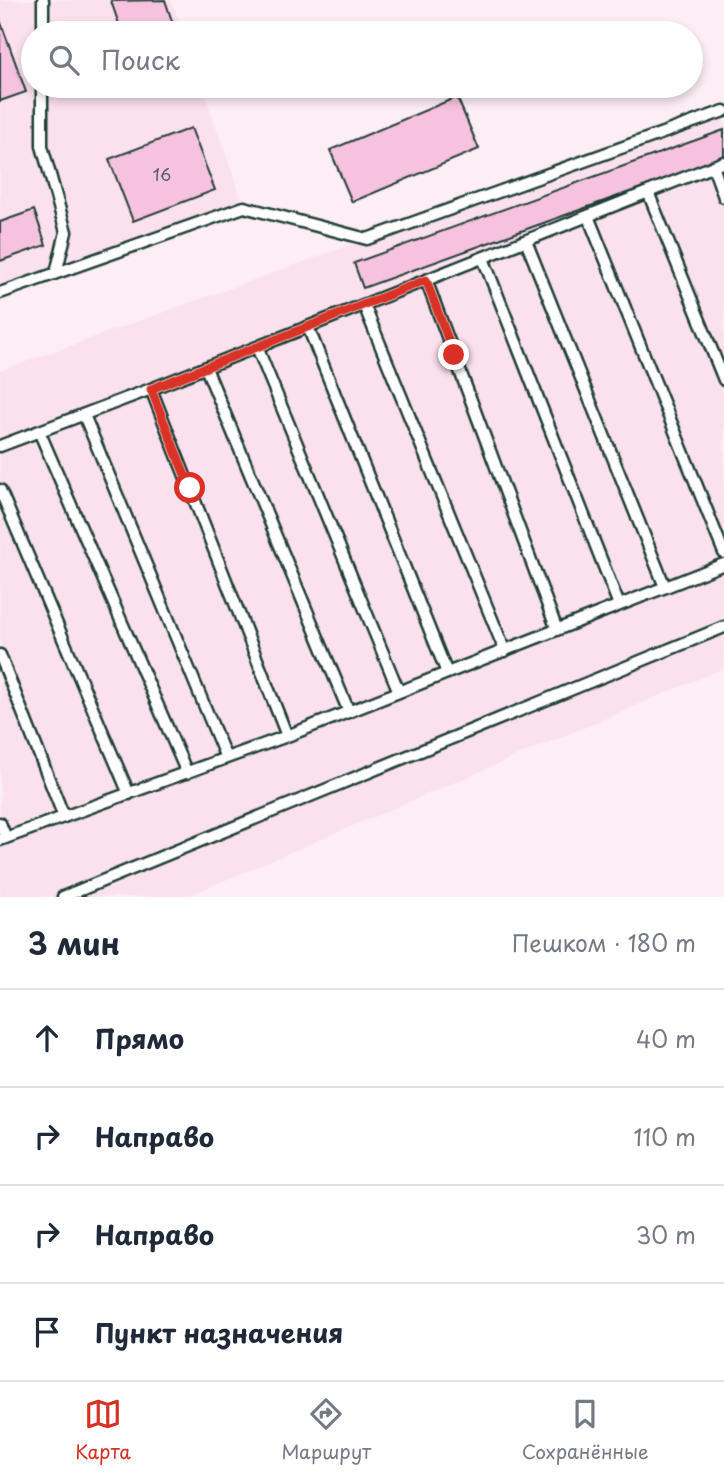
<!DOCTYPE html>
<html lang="ru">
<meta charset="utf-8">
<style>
body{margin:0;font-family:"Playpen Sans",sans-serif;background:#f2f2f3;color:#1f2937}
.stop{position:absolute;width:21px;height:21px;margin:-16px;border:5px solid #d93025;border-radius:50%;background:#fff}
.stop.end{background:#d93025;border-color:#fff;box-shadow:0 2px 7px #0008}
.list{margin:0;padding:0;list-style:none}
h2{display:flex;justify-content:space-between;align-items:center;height:91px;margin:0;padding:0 28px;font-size:30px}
h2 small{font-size:23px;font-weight:400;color:#747a83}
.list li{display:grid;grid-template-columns:46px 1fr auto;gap:21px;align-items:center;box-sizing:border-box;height:98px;padding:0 28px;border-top:2px solid #e0e1e3}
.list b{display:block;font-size:26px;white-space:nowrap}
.list em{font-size:23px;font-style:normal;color:#747a83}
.icon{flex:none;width:38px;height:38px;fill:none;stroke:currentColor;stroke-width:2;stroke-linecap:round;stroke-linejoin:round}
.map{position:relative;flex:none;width:724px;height:897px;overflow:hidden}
.search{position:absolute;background:#fff;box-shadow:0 4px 10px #0003;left:21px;right:21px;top:21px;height:77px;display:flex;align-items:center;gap:18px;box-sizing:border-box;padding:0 24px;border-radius:38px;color:#747a83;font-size:26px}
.sheet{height:483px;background:#fff}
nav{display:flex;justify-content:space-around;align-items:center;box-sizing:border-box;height:98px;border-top:2px solid #e0e1e3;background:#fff;font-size:19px;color:#747a83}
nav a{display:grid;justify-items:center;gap:4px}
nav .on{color:#d93025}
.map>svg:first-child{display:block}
</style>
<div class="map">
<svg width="724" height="897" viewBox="0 0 724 897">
<rect width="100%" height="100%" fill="#fdedf5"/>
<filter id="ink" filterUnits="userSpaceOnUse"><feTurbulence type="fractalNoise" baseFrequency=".0143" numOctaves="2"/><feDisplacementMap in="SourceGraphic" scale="14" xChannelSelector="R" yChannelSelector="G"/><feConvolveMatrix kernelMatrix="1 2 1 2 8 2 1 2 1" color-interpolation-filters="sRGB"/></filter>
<g filter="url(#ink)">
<!-- built -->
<path fill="#fbe0ee" d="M0,0H171L183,33H33V86H202L244,207L0,293Z
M724,111V668L185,897H0V371Z"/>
<!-- building -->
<path fill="#f7c2df" stroke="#1f3d34" stroke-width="2" d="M165,0L176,33H140L139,29L122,33L111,1Z
M0,20L26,92L0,101Z
M457,97L479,149L352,202L330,150Z
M191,128L215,190L133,221L109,159Z
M724,130V158L363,288L354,263Z
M34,210L46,245L0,261V222Z"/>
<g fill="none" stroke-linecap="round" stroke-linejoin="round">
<defs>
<path id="lane" d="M43,33V0
M42,86V146L66,232L56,273
M713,166L724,197
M648,192L724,380
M588,216L724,553
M528,246L665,587
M483,258L619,605
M426,280L557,630
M0,293L244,207L367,239L724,111
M364,305L505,651
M308,327L447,673
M257,347L399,692
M206,368L349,712
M151,389L724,162
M84,415L226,758
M39,431L187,773
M0,446L151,389L287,736L0,840
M0,490L129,794
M0,655L64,817
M287,736L724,564
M0,823L6,838
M63,897L724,627"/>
</defs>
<!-- lane casing -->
<use href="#lane" stroke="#1f3d34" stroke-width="15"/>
<!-- lane -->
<use href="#lane" stroke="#fff" stroke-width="10"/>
</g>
</g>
<g fill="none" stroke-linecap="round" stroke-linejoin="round" filter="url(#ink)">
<!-- route -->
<path stroke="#d93025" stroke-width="9" d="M190,488L151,389L426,280L454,355"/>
</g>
<g text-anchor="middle" stroke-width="5" stroke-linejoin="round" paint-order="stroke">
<!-- number labels -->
<g font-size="16" fill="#555e5f">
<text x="162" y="181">16</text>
</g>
</g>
</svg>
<div class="stop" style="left:190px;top:488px"></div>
<div class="stop end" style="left:454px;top:355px"></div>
<div class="search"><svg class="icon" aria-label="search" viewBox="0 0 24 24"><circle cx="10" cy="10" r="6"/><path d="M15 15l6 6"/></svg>Поиск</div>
</div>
<section class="sheet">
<h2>3 мин<small>Пешком · 180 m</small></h2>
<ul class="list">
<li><svg class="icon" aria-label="ahead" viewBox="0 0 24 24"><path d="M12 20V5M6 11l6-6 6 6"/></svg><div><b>Прямо</b></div><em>40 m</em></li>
<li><svg class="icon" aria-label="right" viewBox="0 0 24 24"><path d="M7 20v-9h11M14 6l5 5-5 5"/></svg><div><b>Направо</b></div><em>110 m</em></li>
<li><svg class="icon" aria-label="right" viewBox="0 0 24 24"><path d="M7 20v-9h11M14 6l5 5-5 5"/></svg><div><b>Направо</b></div><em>30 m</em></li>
<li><svg class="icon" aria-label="arrive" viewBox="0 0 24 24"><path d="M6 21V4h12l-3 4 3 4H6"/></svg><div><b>Пункт назначения</b></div></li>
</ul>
</section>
<nav>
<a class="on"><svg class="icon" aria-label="map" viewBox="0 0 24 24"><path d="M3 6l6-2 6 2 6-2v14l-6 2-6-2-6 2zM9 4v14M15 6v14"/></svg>Карта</a>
<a><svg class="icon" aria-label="directions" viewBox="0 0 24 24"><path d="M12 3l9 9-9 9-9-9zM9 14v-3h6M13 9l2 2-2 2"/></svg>Маршрут</a>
<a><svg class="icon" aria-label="saved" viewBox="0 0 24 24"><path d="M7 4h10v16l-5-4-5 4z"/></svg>Сохранённые</a>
</nav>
